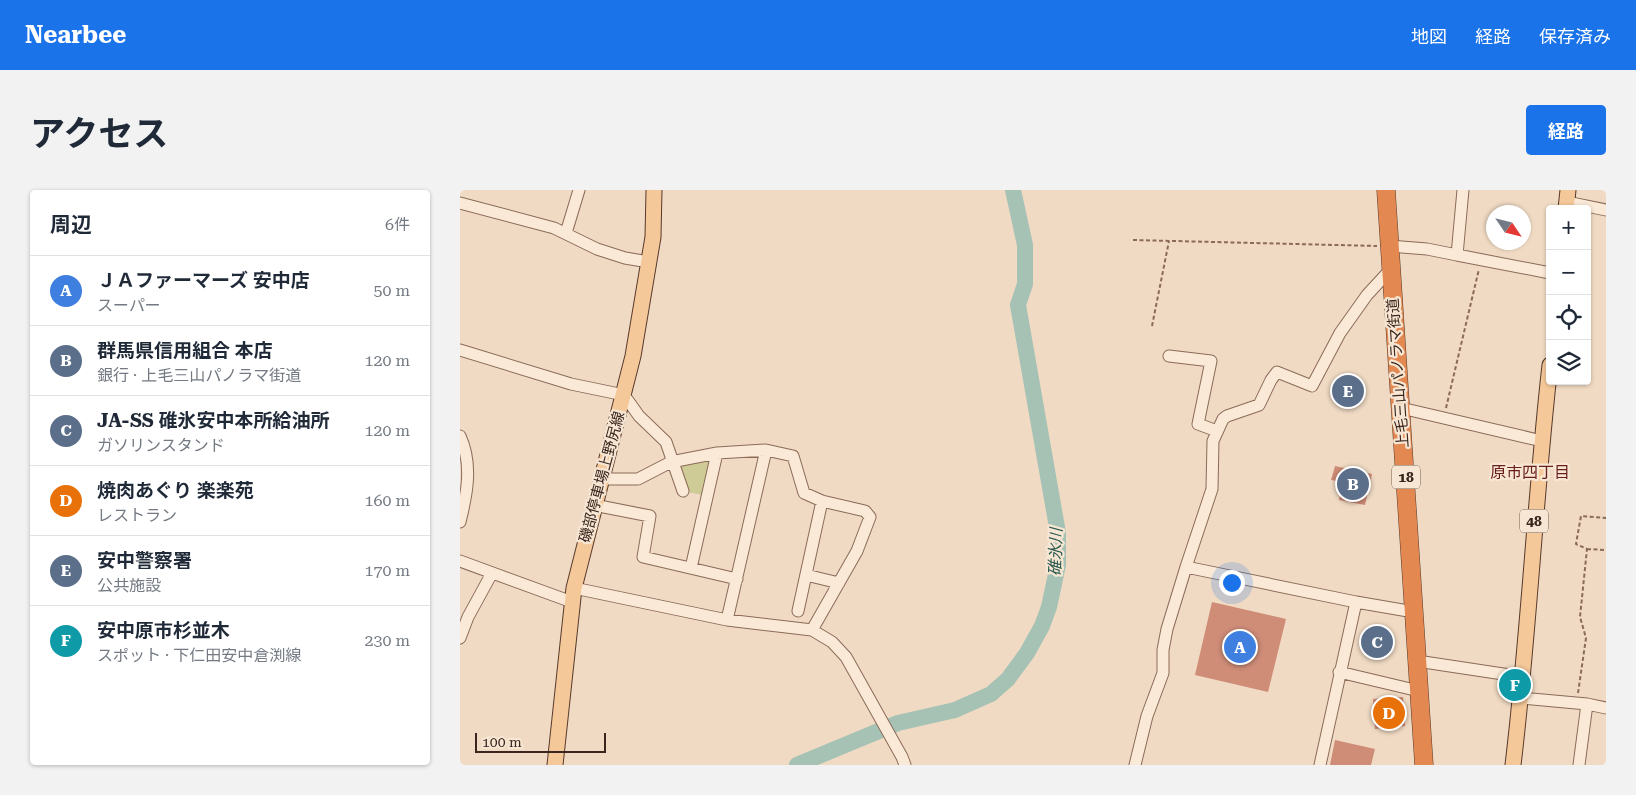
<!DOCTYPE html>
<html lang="ja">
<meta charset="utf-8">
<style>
body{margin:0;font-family:"Roboto Serif","Noto Sans JP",serif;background:#f2f2f3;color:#1f2937}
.controls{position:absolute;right:15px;top:15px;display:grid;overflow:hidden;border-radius:5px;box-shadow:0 1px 4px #0004}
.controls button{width:45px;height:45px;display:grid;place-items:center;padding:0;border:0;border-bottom:1px solid #e0e1e3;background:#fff;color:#1f2937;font:25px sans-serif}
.compass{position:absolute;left:1026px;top:15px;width:45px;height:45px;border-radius:50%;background:#fff;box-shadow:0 1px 4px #0004;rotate:125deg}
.scale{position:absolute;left:15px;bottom:12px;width:131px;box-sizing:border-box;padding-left:5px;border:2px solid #3a261d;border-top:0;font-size:14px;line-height:18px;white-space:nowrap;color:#3a261d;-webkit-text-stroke:4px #f7e6d3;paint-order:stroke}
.you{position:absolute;left:771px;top:392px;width:18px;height:18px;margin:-12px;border:4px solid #fff;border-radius:50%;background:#1a73e8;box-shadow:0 0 0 8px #1a73e833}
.badge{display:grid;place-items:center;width:32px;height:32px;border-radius:50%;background:#1a73e8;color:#fff;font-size:16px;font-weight:700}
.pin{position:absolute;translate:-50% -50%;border:2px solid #fff;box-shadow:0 1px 5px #0006}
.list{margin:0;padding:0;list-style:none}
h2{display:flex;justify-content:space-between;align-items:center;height:65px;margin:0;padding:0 20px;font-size:21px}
h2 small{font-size:16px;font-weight:400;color:#747a83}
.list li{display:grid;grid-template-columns:32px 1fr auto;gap:15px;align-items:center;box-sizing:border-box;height:70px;padding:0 20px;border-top:1px solid #e0e1e3}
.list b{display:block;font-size:19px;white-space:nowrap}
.list p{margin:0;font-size:16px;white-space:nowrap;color:#747a83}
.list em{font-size:16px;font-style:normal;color:#747a83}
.icon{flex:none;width:28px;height:28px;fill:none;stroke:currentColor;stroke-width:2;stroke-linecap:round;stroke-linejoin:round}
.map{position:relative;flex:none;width:1146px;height:575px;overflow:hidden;border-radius:5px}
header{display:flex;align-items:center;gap:30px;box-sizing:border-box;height:70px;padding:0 25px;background:#1a73e8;color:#fff}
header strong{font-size:24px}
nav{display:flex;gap:28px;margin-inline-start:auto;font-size:18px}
.intro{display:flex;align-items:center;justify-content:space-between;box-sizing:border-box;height:120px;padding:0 30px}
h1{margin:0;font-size:35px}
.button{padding:12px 22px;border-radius:5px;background:#1a73e8;color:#fff;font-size:18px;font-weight:700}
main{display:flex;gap:30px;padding:0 30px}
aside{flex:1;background:#fff;border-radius:5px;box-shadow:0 1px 4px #0004}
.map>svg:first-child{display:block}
</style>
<header>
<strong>Nearbee</strong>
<nav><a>地図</a><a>経路</a><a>保存済み</a></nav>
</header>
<div class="intro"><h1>アクセス</h1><a class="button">経路</a></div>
<main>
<aside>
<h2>周辺<small>6件</small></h2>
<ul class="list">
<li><span class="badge" style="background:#3f7fe0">A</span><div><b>ＪＡファーマーズ 安中店</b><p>スーパー</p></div><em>50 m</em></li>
<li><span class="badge" style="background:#5c6f8a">B</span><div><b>群馬県信用組合 本店</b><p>銀行 · 上毛三山パノラマ街道</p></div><em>120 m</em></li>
<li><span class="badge" style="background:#5c6f8a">C</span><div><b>JA-SS 碓氷安中本所給油所</b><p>ガソリンスタンド</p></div><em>120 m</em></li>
<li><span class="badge" style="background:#e8710a">D</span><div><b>焼肉あぐり 楽楽苑</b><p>レストラン</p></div><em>160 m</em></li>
<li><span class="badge" style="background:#5c6f8a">E</span><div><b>安中警察署</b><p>公共施設</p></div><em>170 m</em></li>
<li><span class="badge" style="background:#0f9aa8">F</span><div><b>安中原市杉並木</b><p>スポット · 下仁田安中倉渕線</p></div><em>230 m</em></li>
</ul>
</aside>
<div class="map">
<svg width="1146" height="575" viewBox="0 0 1146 575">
<rect width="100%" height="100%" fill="#f0dac3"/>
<!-- green -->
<path fill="#cecb96" d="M246,270L250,274L243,305L227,302L219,280L222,274Z"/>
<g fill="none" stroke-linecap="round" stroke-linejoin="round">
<!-- river -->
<path stroke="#a5c2b5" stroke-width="16" d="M337,575L438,533L495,520L531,504L548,489L567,463L582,436L589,417L598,375V343L558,115L565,94V55L553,0"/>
</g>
<!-- building -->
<path fill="#cf8c77" d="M875,276L912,284L905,315L879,310L881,299L875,297L876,291L871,290Z
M752,412L826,429L808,502L735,485Z
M943,507L945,536L915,539L913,509Z
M875,550L915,559L911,575H870Z"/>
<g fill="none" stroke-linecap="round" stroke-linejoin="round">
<defs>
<path id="minor" d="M1107,12L1146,20
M0,13L94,38L137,59L165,68L189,72
M106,43L119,0
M929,56L967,59L997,65L1003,0
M997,65L1090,83
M931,79L907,105L880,143L852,196L817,182L811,190L799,215L767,226L763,229L753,251L752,299L726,377L896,412L954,422
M0,160L111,194L164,205L179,226L206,252L223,301
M709,166L751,171L738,234L757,241
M941,218L1082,251
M0,246C13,274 7,304 0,332
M141,289H178L211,272L257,263L306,260L333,266L344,303L362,311L405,321L410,327L397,361L352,440
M134,315L190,326L183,367L277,389
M0,371L112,412
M231,378L257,263
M346,385L379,393
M114,398L267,430L352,440L372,452L386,467L442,567L445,575
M338,421L362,311
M267,430L306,260
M0,448L8,427L32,383
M957,471L1063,487
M879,482L959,501
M1061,508L1127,514L1146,518
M675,575L687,526L703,483V460L707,439L726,377
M860,575L896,412
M1119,575L1127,514"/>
<path id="major" d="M1106,19L1108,0
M95,575L114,398L173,166L193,47L194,0
M1053,575C1069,442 1075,308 1090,175"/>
<path id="highway" d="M926,0L964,575"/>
</defs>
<!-- minor casing -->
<use href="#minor" stroke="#8b6a59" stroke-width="13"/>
<!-- major casing -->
<use href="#major" stroke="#583a2d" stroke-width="17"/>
<!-- highway casing -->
<use href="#highway" stroke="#583a2d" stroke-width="19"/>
<!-- path -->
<path stroke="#8b6a59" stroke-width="2" stroke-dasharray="4 2.5" stroke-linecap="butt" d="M673,50L917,56
M692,136L709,51
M986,218L1019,79
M1127,359L1146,360
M1118,503L1126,448L1120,427L1127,359L1116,354L1121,326L1146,328"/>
<!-- minor -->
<use href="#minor" stroke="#fae9d6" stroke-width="11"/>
<!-- major -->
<use href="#major" stroke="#f4c899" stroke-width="15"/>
<!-- highway -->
<use href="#highway" stroke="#e28850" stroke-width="18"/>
</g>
<g text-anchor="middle" stroke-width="4.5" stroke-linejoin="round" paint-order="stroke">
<!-- shield labels -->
<g fill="#f7e6d3" stroke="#736054" stroke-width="1">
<rect x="932" y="275.5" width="28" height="23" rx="4"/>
<rect x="1060" y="319.5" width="28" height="23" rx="4"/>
</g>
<g font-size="14" font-weight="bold" fill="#3a261d">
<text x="946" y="292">18</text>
<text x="1074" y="336">48</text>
</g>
<!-- street labels -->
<g font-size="15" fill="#3a261d" stroke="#f7e6d3">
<text transform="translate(938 183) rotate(-94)" y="5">上毛三山パノラマ街道</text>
<text transform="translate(142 287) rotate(-75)" y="5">磯部停車場上野尻線</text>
</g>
<!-- neighbourhood labels -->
<g font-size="16" fill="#681e1b" stroke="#f7e6d3">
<text x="1070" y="288">原市四丁目</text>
</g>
<!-- water labels -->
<g font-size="16" font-style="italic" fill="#2c5a4f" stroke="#f7e6d3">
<text transform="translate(595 362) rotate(-88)" y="6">碓氷川</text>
</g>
</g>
</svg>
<div class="controls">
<button>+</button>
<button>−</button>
<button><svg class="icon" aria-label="locate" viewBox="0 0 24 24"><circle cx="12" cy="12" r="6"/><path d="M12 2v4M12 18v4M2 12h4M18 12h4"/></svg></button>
<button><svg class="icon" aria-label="layers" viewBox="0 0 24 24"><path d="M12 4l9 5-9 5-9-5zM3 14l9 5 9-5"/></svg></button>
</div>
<svg class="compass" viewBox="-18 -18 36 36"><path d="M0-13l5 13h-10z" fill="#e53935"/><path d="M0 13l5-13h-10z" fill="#747a83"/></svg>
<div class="scale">100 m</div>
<div class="you"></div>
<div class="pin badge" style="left:780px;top:457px;background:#3f7fe0">A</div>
<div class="pin badge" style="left:893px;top:294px;background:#5c6f8a">B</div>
<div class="pin badge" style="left:917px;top:452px;background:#5c6f8a">C</div>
<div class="pin badge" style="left:929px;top:523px;background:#e8710a">D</div>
<div class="pin badge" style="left:888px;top:201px;background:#5c6f8a">E</div>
<div class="pin badge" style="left:1055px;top:495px;background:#0f9aa8">F</div>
</div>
</main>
